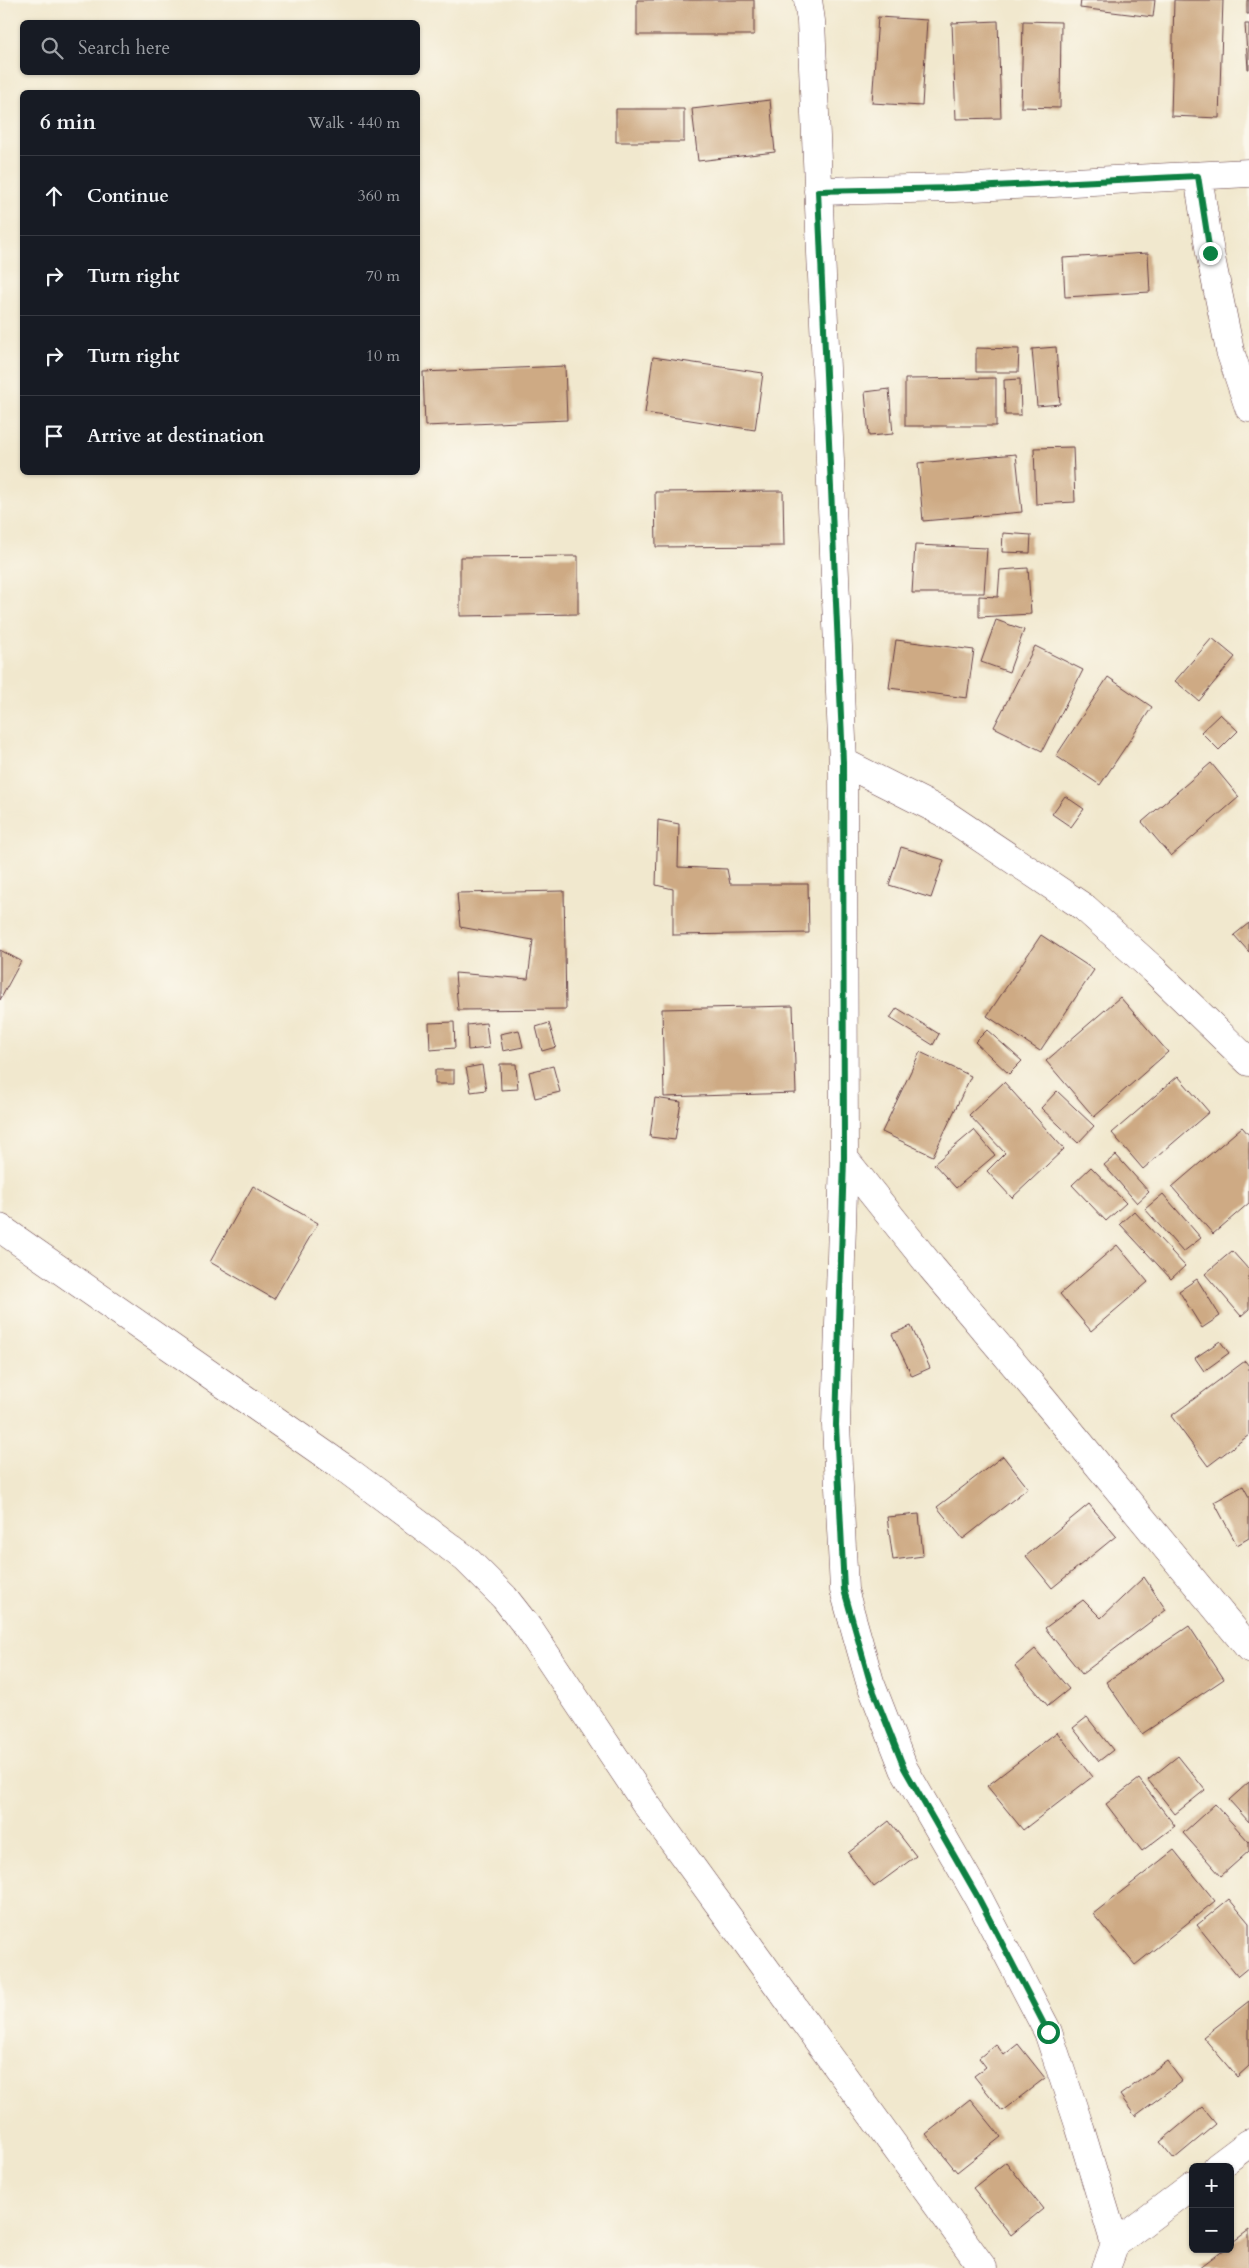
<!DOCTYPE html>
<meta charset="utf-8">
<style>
body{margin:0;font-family:Cardo,serif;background:#20242c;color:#f1f3f6}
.controls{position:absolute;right:15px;bottom:15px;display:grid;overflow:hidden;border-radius:8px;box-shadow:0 1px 4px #0004}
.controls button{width:45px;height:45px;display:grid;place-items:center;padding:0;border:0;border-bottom:1px solid #363941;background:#171b24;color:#f1f3f6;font:25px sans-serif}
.stop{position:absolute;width:15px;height:15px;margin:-11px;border:4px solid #0b8043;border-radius:50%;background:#fff}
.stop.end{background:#0b8043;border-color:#fff;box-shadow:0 1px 5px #0008}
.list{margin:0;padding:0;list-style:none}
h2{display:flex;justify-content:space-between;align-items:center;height:65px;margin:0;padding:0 20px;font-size:21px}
h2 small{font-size:16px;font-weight:400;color:#9ea1a6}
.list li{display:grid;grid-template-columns:32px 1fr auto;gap:15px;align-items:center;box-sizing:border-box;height:80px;padding:0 20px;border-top:1px solid #363941}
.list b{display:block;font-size:19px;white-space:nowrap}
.list em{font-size:16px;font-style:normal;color:#9ea1a6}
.icon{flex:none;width:28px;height:28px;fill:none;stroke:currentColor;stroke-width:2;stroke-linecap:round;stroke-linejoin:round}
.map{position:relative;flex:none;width:1249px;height:2268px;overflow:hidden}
.search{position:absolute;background:#171b24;box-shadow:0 1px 4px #0004;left:20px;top:20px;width:400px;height:55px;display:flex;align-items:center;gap:12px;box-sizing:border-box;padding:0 18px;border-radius:8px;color:#9ea1a6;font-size:19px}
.panel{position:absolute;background:#171b24;box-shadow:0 1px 4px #0004;left:20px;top:90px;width:400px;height:385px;border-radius:8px}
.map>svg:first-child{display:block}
</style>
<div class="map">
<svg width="1249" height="2268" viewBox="0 0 1249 2268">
<rect width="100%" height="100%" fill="#fbf7ec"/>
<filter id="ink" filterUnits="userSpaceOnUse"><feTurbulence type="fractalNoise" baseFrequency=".02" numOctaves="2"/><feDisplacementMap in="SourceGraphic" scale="10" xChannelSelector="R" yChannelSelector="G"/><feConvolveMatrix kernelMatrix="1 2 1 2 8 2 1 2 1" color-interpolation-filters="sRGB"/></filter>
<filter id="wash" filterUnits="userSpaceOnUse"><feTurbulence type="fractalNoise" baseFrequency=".0096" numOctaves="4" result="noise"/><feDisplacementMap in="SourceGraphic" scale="20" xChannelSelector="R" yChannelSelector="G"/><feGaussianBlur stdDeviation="1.12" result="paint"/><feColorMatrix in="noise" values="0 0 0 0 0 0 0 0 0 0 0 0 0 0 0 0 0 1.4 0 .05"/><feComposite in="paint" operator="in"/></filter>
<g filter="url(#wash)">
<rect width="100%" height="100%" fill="#f1e8ce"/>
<g id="blocks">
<!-- building -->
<path fill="#ceaa84" d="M637,0H754V35H637Z
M1081,0H1155L1153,17L1080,8Z
M1174,0H1223L1219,118L1171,116Z
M1247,0H1249V14H1247Z
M878,17L927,20L922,106L872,103Z
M998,21L1001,118L956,119L952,23Z
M1023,21L1061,22L1060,108L1021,107Z
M1245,24H1249V69H1248Z
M770,100L775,152L698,161L692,109Z
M616,109H684V142H616Z
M1148,253L1150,292L1065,297L1063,258Z
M1056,347L1060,404L1037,406L1032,349Z
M976,348L1019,349L1018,372H976Z
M653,357L763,373L755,430L645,413Z
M565,366L567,420L425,426L423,372Z
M996,378V426H905V379Z
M1020,379L1021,415H1005L1004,380Z
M889,389L893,434L869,436L865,392Z
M1073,447L1075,502L1036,504L1034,448Z
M1016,454L1022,512L923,521L918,463Z
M783,491L784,546L656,547L655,492Z
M1003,533L1031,535L1030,553L1002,552Z
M915,545L987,548L984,593H912Z
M578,556V614L460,616V557Z
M1028,568L1031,614L979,617V596L998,597L1000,570Z
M996,620L1024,630L1009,672L981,662Z
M1212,638L1235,657L1199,701L1175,681Z
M896,640L974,650L967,698L889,688Z
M1035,646L1083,670L1042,751L994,727Z
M1108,677L1152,707L1100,785L1056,756Z
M1220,714L1238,731L1219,750L1201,732Z
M1211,763L1239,797L1171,856L1142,822Z
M1065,796L1084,809L1071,827L1052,814Z
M658,820L679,824L678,867L727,869L730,884H808L809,933L673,935V889L656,885Z
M901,847L944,860L931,898L889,885Z
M564,891L566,1009L458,1010L455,973L528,979L533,940L460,927L457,893Z
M1249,923V952L1234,935Z
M1041,935L1094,970L1040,1051L987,1016Z
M0,950L21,961L0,1000Z
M1120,997L1168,1052L1094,1117L1046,1061Z
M793,1006L796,1093L664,1097L662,1009Z
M897,1008L939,1034L933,1045L890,1018Z
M454,1022L455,1048L430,1050L429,1023Z
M486,1023L489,1048L468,1050L467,1025Z
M549,1023L556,1047L542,1051L536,1027Z
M519,1030L523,1047L503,1051L500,1034Z
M987,1030L1022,1061L1009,1074L975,1042Z
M920,1052L971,1076L933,1156L882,1132Z
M500,1064H516L518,1089L501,1090Z
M482,1065L486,1090L471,1092L466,1068Z
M553,1066L560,1092L535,1098L529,1072Z
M435,1070H454V1084H435Z
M1178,1076L1209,1112L1143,1169L1112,1133Z
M1004,1082L1064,1149L1012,1198L987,1171L1005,1153L969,1115Z
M1057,1091L1094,1126L1078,1143L1041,1108Z
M655,1098L681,1102L675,1140L650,1137Z
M1242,1127L1249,1135V1203L1213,1234L1172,1187Z
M974,1130L995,1155L956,1188L934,1164Z
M1116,1155L1149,1192L1137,1203L1104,1165Z
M1091,1167L1126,1203L1106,1221L1072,1185Z
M253,1186L318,1223L274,1299L210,1262Z
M1163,1194L1201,1238L1183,1252L1145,1209Z
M1134,1211L1185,1266L1171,1279L1120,1224Z
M1117,1245L1148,1282L1091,1331L1060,1294Z
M1232,1251L1249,1270V1309L1241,1316L1205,1274Z
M1197,1279L1220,1316L1202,1328L1179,1291Z
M911,1326L930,1368L912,1376L892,1334Z
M1220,1341L1229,1353L1204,1371L1195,1358Z
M1245,1361L1249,1366V1435L1208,1466L1171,1416Z
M1003,1456L1028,1488L963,1539L937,1507Z
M1243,1486L1249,1497V1538L1237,1545L1214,1502Z
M1089,1504L1116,1536L1052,1588L1026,1556Z
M919,1514L923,1556L893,1560L887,1517Z
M1144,1577L1166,1610L1082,1674L1045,1628L1083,1600L1101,1618Z
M1189,1626L1224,1679L1142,1734L1106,1682Z
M1035,1649L1069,1689L1048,1706L1015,1666Z
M1087,1717L1113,1750L1099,1761L1073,1728Z
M1057,1732L1092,1777L1023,1830L987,1786Z
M1178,1756L1205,1790L1175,1814L1148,1780Z
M1139,1779L1175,1826L1142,1851L1106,1804Z
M1249,1782V1822L1229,1800Z
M1215,1804L1249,1842V1851L1221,1876L1183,1833Z
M889,1821L916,1856L874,1887L848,1853Z
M1174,1850L1215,1901L1135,1965L1093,1914Z
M1229,1899L1249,1923V1967L1238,1976L1197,1925Z
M1249,2001V2066L1237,2077L1203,2037Z
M996,2044L1004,2055L1018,2044L1045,2078L1002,2111L974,2076L986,2067L979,2058Z
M1167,2061L1182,2081L1135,2116L1120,2095Z
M970,2099L1001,2137L957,2172L926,2134Z
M1202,2107L1216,2124L1174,2159L1160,2142Z
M1006,2162L1043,2209L1011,2235L973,2188Z
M1249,2230V2268H1199L1224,2249H1230V2244Z"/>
</g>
</g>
<g filter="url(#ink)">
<use href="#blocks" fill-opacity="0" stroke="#633d43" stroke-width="1"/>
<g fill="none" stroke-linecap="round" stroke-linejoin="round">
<defs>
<path id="minor" d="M808,0L811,21L843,762L942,812L1085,908L1154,970L1249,1062
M1198,176L1210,253L1230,351L1249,408
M818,191L954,188L1249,173
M843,762L844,1158L932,1268L1041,1396L1249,1648
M844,1158L836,1425L844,1590L870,1682L904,1769L979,1899L1048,2032L1079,2125L1115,2244L1106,2268
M0,1228L347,1470L466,1559L504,1597L529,1629L646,1804L983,2268
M1217,2167L1249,2143
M1115,2244L1193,2185"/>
</defs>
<!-- minor casing -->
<use href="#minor" stroke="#633d43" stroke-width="29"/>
<!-- minor -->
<use href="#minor" stroke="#fff" stroke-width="28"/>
</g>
</g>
<g fill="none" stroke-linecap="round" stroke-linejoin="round" filter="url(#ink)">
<!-- route -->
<path stroke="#0b8043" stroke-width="6" d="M1048,2032L979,1899L904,1768L870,1682L844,1590L836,1425L844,1158L843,762L818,191L954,188L1198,176L1210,253"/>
</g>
</svg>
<div class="controls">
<button>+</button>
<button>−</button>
</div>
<div class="stop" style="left:1048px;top:2032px"></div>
<div class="stop end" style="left:1210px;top:253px"></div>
<div class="search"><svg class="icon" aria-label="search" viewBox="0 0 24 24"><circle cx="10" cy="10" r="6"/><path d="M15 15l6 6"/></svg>Search here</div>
<section class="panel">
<h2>6 min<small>Walk · 440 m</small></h2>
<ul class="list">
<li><svg class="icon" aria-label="ahead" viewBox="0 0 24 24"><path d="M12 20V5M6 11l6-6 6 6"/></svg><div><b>Continue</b></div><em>360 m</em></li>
<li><svg class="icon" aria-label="right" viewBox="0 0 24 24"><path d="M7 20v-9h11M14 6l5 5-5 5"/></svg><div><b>Turn right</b></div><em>70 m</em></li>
<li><svg class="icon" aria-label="right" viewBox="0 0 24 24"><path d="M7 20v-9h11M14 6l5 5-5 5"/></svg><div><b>Turn right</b></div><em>10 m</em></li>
<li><svg class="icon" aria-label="arrive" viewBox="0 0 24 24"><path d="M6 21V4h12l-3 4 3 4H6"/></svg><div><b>Arrive at destination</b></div></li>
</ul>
</section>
</div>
